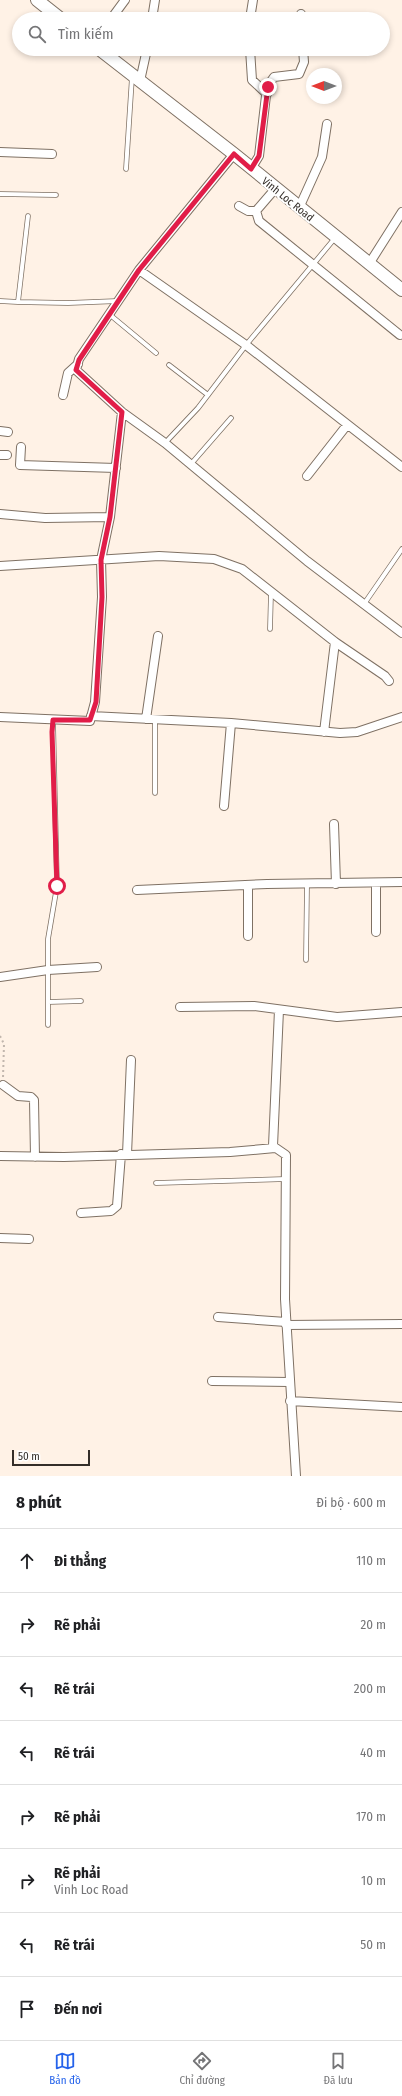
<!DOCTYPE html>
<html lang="vi">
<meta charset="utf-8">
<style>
body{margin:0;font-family:"Fira Sans Condensed",sans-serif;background:#f6f6f6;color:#202124}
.compass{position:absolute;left:306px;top:68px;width:36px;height:36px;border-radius:50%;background:#fff;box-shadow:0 2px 6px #0003;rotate:270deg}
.scale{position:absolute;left:12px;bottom:10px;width:78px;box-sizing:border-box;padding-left:4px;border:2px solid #342e29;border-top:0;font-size:11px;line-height:14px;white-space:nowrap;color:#342e29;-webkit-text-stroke:3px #fff;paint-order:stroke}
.stop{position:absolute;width:12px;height:12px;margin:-9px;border:3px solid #e11d48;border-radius:50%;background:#fff}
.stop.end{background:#e11d48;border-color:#fff;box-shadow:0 1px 4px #0008}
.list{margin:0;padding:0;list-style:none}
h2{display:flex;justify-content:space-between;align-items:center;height:52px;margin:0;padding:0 16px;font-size:17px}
h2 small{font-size:13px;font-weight:400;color:#757577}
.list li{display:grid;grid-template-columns:26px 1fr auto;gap:12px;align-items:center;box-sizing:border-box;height:64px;padding:0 16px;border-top:1px solid #e0e0e0}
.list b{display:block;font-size:15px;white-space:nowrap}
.list p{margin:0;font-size:13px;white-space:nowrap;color:#757577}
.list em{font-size:13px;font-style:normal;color:#757577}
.icon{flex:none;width:22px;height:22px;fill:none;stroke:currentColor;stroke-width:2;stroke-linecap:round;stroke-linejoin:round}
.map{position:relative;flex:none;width:402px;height:1476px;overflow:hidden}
.search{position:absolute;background:#fff;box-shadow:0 2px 6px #0003;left:12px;right:12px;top:12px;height:44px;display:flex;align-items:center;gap:10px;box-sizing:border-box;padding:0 14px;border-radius:22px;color:#757577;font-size:15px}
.sheet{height:564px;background:#fff}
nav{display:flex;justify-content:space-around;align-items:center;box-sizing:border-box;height:56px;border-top:1px solid #e0e0e0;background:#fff;font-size:11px;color:#757577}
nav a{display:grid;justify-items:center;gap:2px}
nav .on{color:#2563eb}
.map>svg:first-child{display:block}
</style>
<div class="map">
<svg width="402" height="1476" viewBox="0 0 402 1476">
<rect width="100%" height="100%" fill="#fff2e6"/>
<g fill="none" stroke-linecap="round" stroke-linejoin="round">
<defs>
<path id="lane" d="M126,169L132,77
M0,194L56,195
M28,216L18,302L68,303L118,301
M0,301L18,302
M109,314L156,353
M169,365L208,395
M165,443L198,408L246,345L335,238
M191,464L231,418
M364,604L402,549
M270,629L271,593
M155,793V720
M306,960L307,884
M48,1002L81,1001
M48,1025V939L57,886L53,719
M156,1183L286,1179"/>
<path id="street" d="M301,14V19
M111,19L125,0
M152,19L155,0
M250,19L253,0
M250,49L252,80L267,94
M140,81L147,49
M0,152L52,154
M234,154L139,270L79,359L76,370L122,412L165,443L307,561L402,633
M251,169L259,156L267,87L274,77L299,74L304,62L303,49
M239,206L248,211H256L275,189
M299,208L322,157L327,124
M256,211L259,221L400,335
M369,264L402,212
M139,270L246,345L402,467
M63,395L68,373L78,364
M0,431L8,432
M21,447L20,465L116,468
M0,455H7
M307,476L347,425
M0,514L45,518L110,517
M0,566L159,556L214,559L242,569L335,642L385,676L389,681
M91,716L231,723L340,733L357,732L402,717
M0,717L90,721L95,702L102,597L101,560L110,517L122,412
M146,719L158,636
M324,732L335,642
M224,806L231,723
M334,824L336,884
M376,883V932
M137,890L267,884L402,882
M248,936V885
M0,977L48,970L97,967
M180,1007L254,1006L337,1017L402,1012
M279,1010L273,1146L286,1155L285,1299L296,1476
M3,1085L18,1096L31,1097L34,1100L35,1157
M127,1154L131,1060
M0,1156L64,1157L230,1152L275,1148
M81,1213L111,1211L117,1206L121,1154
M0,1238L29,1239
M218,1317L286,1322
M286,1325L402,1324
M212,1381L289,1382
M290,1401L402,1407"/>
<path id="secondary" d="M37,0L61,19
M99,49L234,154L402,290"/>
</defs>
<!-- lane casing -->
<use href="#lane" stroke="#7f7164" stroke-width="5.5"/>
<!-- street casing -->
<use href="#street" stroke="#7f7164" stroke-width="10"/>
<!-- secondary casing -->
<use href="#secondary" stroke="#7f7164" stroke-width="14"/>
<!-- path -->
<path stroke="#c1b6ad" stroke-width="2" stroke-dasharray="2 3" stroke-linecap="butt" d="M0,1036L4,1044L3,1078"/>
<!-- lane -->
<use href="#lane" stroke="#fff" stroke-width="4"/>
<!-- street -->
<use href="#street" stroke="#fff" stroke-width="8"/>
<!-- secondary -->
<use href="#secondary" stroke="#fff" stroke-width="12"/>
</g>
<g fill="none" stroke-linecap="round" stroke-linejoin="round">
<!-- route -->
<path stroke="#e11d48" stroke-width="5" d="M57,886L52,732L53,720H90L96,702L102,597L101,560L110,517L122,412L76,370L79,360L139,270L234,154L251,169L259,156L268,87"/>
</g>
<g text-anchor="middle" stroke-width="4" stroke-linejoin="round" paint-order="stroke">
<!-- street labels -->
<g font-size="11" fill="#342e29" stroke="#fff">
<text transform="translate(288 199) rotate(39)" y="4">Vinh Loc Road</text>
</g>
</g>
</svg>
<svg class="compass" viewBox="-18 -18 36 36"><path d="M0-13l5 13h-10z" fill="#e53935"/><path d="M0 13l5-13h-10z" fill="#757577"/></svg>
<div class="scale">50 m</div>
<div class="stop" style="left:57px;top:886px"></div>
<div class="stop end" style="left:268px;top:87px"></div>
<div class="search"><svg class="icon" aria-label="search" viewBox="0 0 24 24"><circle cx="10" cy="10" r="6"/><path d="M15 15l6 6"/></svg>Tìm kiếm</div>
</div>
<section class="sheet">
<h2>8 phút<small>Đi bộ · 600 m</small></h2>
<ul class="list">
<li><svg class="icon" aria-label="ahead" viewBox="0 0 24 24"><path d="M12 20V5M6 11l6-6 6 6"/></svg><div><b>Đi thẳng</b></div><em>110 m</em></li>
<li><svg class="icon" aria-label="right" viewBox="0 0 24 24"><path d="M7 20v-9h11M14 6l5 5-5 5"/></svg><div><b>Rẽ phải</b></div><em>20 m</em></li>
<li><svg class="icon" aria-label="left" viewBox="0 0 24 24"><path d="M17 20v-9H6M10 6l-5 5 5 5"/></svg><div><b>Rẽ trái</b></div><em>200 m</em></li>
<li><svg class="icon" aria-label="left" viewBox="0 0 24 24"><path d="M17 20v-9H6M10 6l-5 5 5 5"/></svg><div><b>Rẽ trái</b></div><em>40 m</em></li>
<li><svg class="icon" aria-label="right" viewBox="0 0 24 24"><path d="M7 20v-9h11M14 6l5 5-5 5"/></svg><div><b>Rẽ phải</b></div><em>170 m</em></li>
<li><svg class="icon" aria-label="right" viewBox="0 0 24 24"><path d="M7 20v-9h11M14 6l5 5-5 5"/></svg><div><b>Rẽ phải</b><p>Vinh Loc Road</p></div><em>10 m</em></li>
<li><svg class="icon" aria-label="left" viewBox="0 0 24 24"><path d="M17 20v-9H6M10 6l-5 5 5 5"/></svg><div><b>Rẽ trái</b></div><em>50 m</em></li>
<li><svg class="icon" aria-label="arrive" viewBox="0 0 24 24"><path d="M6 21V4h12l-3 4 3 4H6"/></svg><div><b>Đến nơi</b></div></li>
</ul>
</section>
<nav>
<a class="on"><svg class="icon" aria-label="map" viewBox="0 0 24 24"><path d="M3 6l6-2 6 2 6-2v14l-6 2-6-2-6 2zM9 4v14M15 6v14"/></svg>Bản đồ</a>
<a><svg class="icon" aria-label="directions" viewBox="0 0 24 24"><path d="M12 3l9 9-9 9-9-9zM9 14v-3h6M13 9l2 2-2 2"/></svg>Chỉ đường</a>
<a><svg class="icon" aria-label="saved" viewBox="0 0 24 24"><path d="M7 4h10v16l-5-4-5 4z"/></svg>Đã lưu</a>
</nav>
